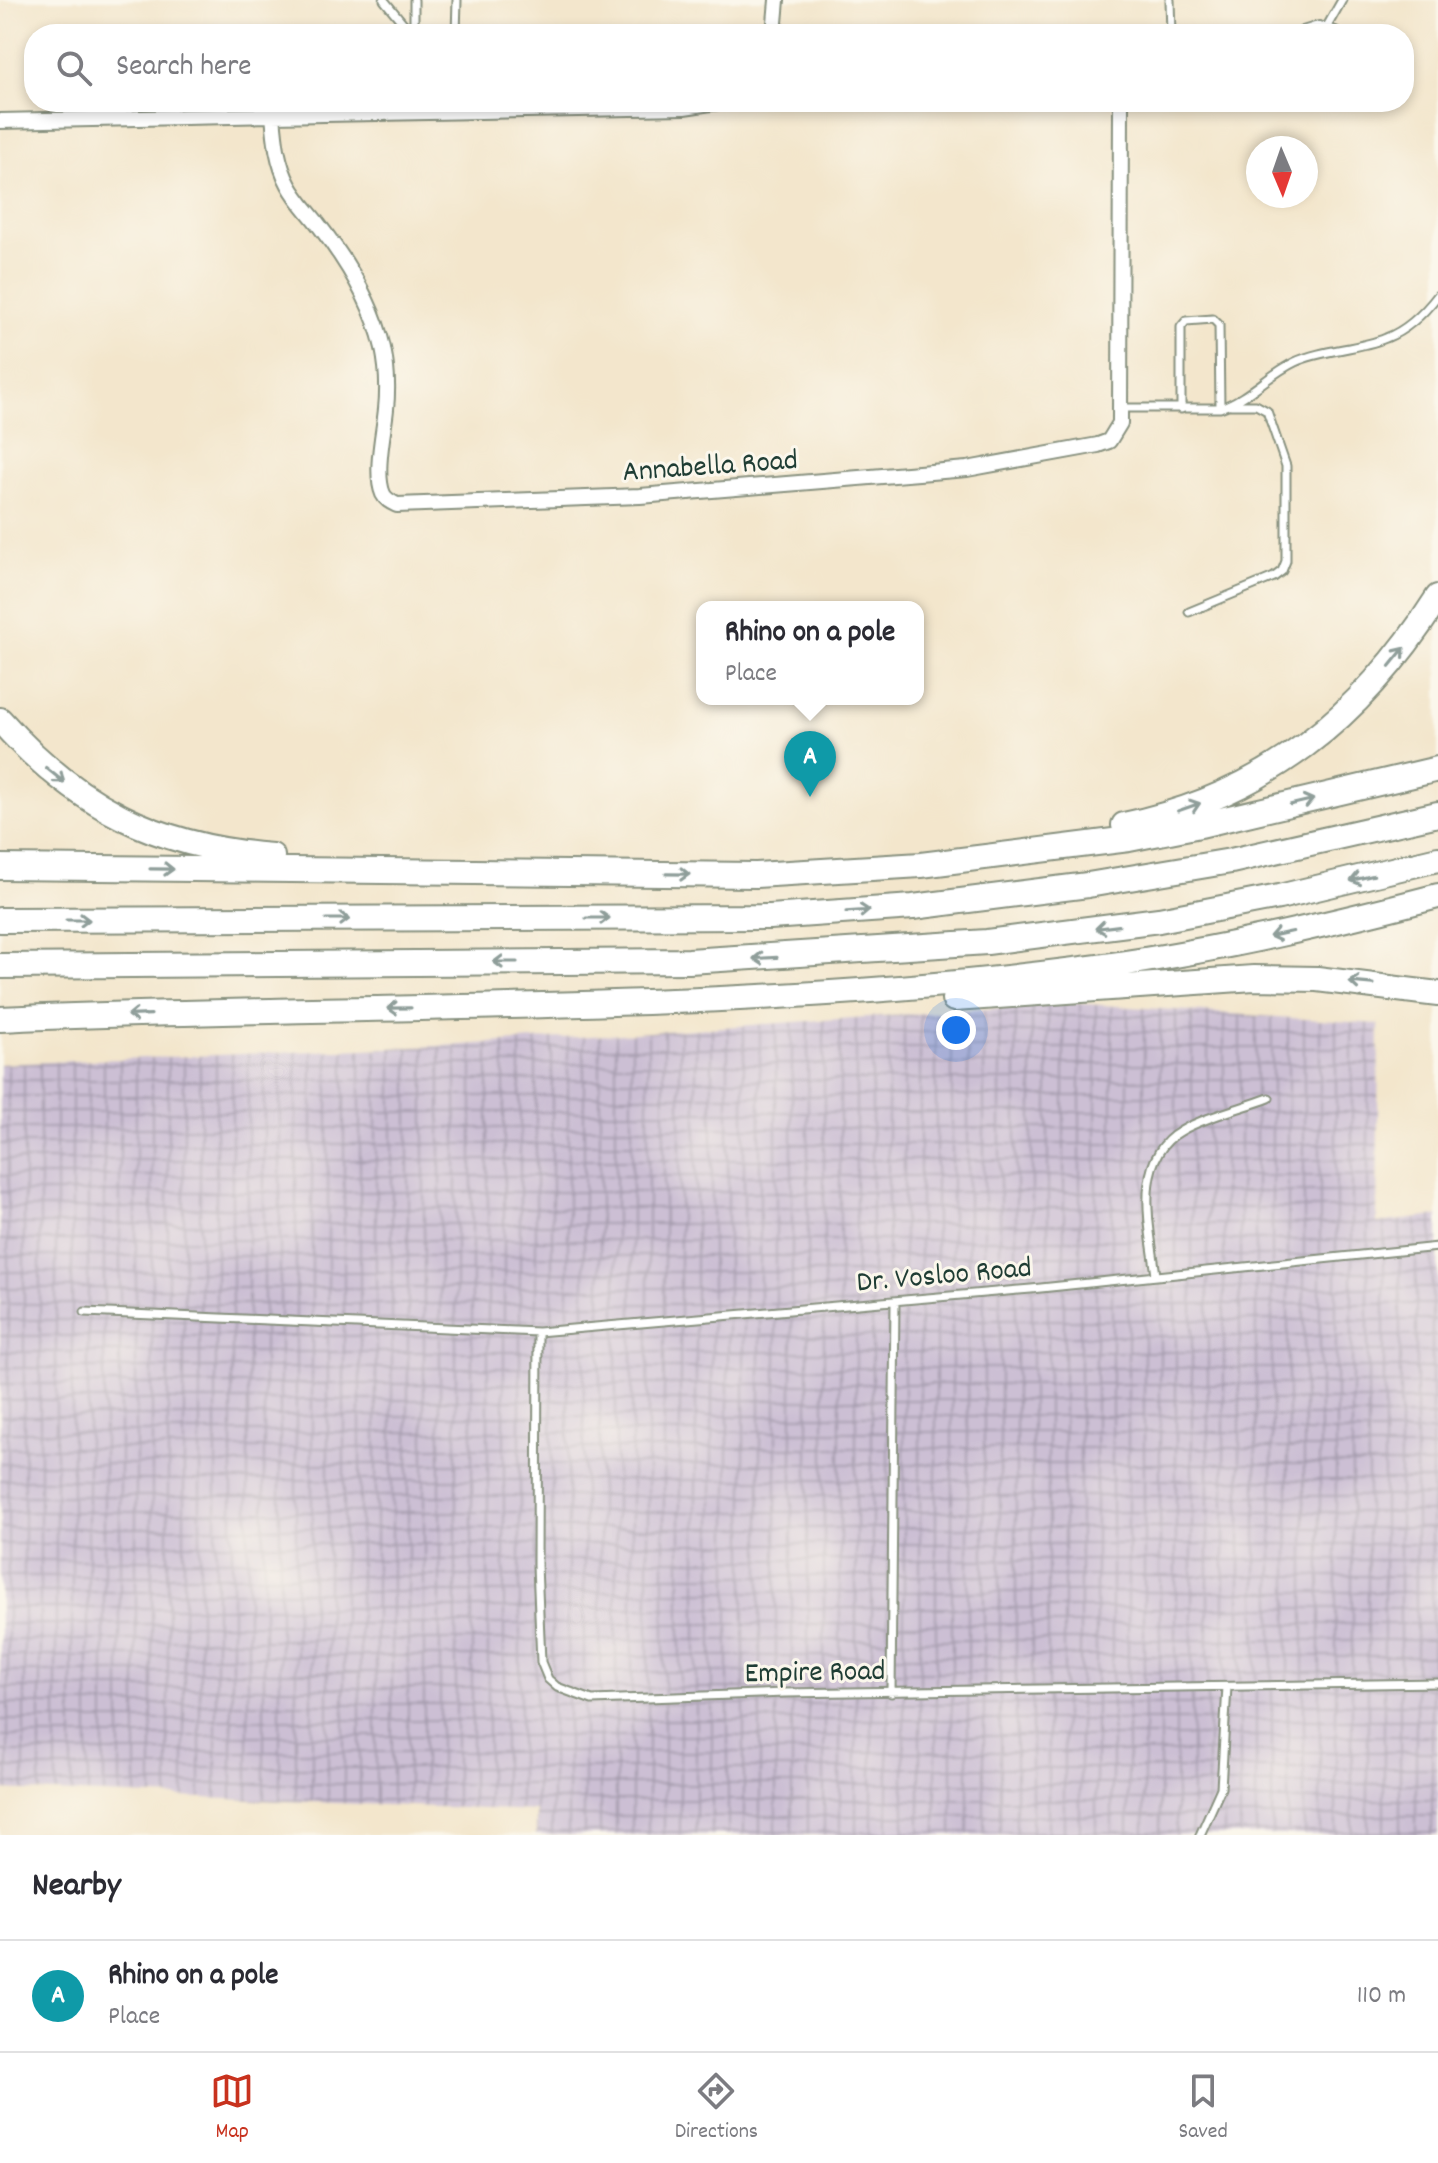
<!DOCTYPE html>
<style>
body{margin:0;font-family:Dekko,sans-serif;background:#f7f7f7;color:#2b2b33}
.compass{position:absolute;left:1246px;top:136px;width:72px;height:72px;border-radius:50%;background:#fff;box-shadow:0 4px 12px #0003;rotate:178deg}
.you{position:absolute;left:956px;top:1030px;width:28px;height:28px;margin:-20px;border:6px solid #fff;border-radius:50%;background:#1a73e8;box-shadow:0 0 0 12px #1a73e833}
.badge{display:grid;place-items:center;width:52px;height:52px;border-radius:50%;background:#c8321e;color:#fff;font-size:26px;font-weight:700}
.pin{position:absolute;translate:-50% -66px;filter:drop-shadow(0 2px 4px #0008)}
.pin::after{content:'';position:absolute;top:42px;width:28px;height:24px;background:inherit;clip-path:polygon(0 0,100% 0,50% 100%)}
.popup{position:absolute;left:696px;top:601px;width:228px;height:104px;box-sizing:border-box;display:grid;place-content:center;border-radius:16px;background:#fff;filter:drop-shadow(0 2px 6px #0005);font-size:26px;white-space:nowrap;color:#7c7c81}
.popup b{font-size:30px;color:#2b2b33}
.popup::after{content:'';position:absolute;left:50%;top:100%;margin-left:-16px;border:16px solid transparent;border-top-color:#fff}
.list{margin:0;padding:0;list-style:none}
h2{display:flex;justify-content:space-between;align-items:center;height:104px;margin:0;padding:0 32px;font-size:34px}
h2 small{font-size:26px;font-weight:400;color:#7c7c81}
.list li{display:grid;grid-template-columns:52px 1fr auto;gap:24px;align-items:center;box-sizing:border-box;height:112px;padding:0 32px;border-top:2px solid #e1e1e2}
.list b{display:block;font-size:30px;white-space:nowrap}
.list p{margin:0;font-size:26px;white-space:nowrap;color:#7c7c81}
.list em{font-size:26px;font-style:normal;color:#7c7c81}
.icon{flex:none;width:44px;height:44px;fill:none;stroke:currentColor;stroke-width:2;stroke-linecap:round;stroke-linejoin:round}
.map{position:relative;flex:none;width:1438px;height:1835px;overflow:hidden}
.search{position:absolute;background:#fff;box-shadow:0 4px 12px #0003;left:24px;right:24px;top:24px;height:88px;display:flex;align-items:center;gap:20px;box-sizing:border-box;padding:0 28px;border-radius:32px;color:#7c7c81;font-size:30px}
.sheet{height:216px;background:#fff}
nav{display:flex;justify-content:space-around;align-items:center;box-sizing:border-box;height:112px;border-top:2px solid #e1e1e2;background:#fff;font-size:22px;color:#7c7c81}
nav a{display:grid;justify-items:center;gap:4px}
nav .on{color:#c8321e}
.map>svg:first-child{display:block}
</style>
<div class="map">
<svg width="1438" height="1835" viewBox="0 0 1438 1835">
<defs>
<pattern id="industrial-grid" width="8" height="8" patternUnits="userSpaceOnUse" patternTransform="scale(2)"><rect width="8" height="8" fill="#ccbfd4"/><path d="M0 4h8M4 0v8" fill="none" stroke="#a59cad"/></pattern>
</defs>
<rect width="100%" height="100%" fill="#fbf7ec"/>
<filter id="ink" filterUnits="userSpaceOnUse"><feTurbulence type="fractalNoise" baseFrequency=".0125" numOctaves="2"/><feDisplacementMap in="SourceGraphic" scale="16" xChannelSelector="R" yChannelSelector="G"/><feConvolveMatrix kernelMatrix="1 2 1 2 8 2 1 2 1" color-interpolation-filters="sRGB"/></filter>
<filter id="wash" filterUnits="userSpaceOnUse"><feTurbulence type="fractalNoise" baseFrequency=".006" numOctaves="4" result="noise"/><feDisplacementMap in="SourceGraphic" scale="32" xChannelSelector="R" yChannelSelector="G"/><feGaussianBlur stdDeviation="1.8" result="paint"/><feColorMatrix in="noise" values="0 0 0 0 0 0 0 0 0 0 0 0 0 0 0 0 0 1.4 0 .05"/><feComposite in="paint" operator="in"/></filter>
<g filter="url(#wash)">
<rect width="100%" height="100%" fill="#f3e6cc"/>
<!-- industrial -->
<path fill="url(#industrial-grid)" d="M1072,1003L1379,1024L1377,1223L1438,1216V1835H536V1811L0,1790V1064L461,1045Z"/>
</g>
<g filter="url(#ink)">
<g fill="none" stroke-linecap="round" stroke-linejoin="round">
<defs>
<path id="service" d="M384,0L412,34
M414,0V34
M1170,0L1171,34
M1325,30L1342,0
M456,34L457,0
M1120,408H1220C1248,399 1269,374 1295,362C1323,349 1357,350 1386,338C1407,330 1425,312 1438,295
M1181,409V327L1186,321L1213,319L1219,325L1220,408
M1189,612L1274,577L1282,571L1286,561V466L1267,411L1256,405H1231
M1156,1276C1151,1230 1131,1159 1181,1131C1204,1117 1243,1108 1269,1098
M85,1312L538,1332L1031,1289L1438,1247
M538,1332L537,1565L541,1662L548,1679L557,1687L592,1700L784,1693L1438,1683
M891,1693L895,1302
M1200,1835L1221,1788L1227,1687"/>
<path id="minor" d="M774,34L777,0
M1303,34L1319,29L1335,34
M824,102H839
M273,115L684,107L718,102
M0,121L273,115C275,139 277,163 289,185C297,200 308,211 318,224C346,260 373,303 383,348C387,367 388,390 386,409C384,431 374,473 383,494C386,500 391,502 397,505L640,496L967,469L1098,445L1109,441L1120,423L1121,102"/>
<path id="motorway" d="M0,720C76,806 157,847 272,856
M1124,825C1265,796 1362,717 1438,597
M0,867L756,875L921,865L1129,839L1200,825L1438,769
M0,920L770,917L913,907L1088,885L1231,861L1438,814
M0,966L689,961L987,942L1159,920L1279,897L1438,859
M954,999L1254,978L1317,979L1438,994
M0,1019C358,1003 719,1015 1075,970C1197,955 1319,927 1438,896"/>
</defs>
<!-- service casing -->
<use href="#service" stroke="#899280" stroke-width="11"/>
<!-- minor casing -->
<use href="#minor" stroke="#899280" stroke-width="18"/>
<!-- motorway casing -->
<use href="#motorway" stroke="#899280" stroke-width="28"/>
<!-- service -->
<use href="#service" stroke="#fff" stroke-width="7"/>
<!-- minor -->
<use href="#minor" stroke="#fff" stroke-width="14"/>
<!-- motorway -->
<use href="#motorway" stroke="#fff" stroke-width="24"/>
</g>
<!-- one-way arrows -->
<defs><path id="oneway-shaft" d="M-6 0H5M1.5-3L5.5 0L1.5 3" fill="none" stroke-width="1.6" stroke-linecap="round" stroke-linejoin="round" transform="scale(2)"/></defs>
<g stroke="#8f9e9a">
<use href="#oneway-shaft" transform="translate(1397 657) rotate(-51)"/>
<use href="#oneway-shaft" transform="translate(55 775) rotate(39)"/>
<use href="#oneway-shaft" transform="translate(1302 802) rotate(-13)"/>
<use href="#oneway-shaft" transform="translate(1189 807) rotate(-19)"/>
<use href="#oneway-shaft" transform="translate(162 869) rotate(1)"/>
<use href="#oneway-shaft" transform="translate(678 874) rotate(1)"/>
<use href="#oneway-shaft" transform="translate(1362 878) rotate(167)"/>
<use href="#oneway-shaft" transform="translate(858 911) rotate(-4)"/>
<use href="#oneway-shaft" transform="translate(598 918)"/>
<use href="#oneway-shaft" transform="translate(338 919)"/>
<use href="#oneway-shaft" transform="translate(78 920)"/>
<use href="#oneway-shaft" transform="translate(1107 927) rotate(173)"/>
<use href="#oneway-shaft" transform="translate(1281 934) rotate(168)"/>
<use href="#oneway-shaft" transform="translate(765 958) rotate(177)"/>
<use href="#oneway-shaft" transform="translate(505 962) rotate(180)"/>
<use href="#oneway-shaft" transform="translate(1361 983) rotate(-175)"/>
<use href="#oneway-shaft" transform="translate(399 1008) rotate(179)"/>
<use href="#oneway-shaft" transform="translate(139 1015) rotate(178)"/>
</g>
</g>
<g text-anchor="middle" stroke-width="6" stroke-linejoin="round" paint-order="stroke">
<!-- street labels -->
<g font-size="30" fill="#1f3d34" stroke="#fbf7ec">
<text transform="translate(710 464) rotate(-4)" y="10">Annabella Road</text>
<text transform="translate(944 1273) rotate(-5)" y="10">Dr. Vosloo Road</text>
<text transform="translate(815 1670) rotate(-1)" y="10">Empire Road</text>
</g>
</g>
</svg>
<svg class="compass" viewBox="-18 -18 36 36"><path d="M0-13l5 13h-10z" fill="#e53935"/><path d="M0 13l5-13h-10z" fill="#7c7c81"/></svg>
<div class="you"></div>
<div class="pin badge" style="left:810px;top:797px;background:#0f9aa8">A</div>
<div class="popup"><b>Rhino on a pole</b>Place</div>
<div class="search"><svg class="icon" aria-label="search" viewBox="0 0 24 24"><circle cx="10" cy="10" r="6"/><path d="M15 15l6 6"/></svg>Search here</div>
</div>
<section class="sheet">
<h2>Nearby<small></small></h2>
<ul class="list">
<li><span class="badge" style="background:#0f9aa8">A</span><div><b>Rhino on a pole</b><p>Place</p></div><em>110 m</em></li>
</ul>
</section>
<nav>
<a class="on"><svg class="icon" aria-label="map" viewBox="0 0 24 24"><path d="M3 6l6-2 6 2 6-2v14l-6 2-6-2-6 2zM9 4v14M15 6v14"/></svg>Map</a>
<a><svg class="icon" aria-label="directions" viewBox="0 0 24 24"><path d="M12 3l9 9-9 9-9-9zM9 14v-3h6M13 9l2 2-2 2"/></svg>Directions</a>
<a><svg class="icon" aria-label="saved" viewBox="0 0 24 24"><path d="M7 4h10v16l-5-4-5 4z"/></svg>Saved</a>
</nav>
